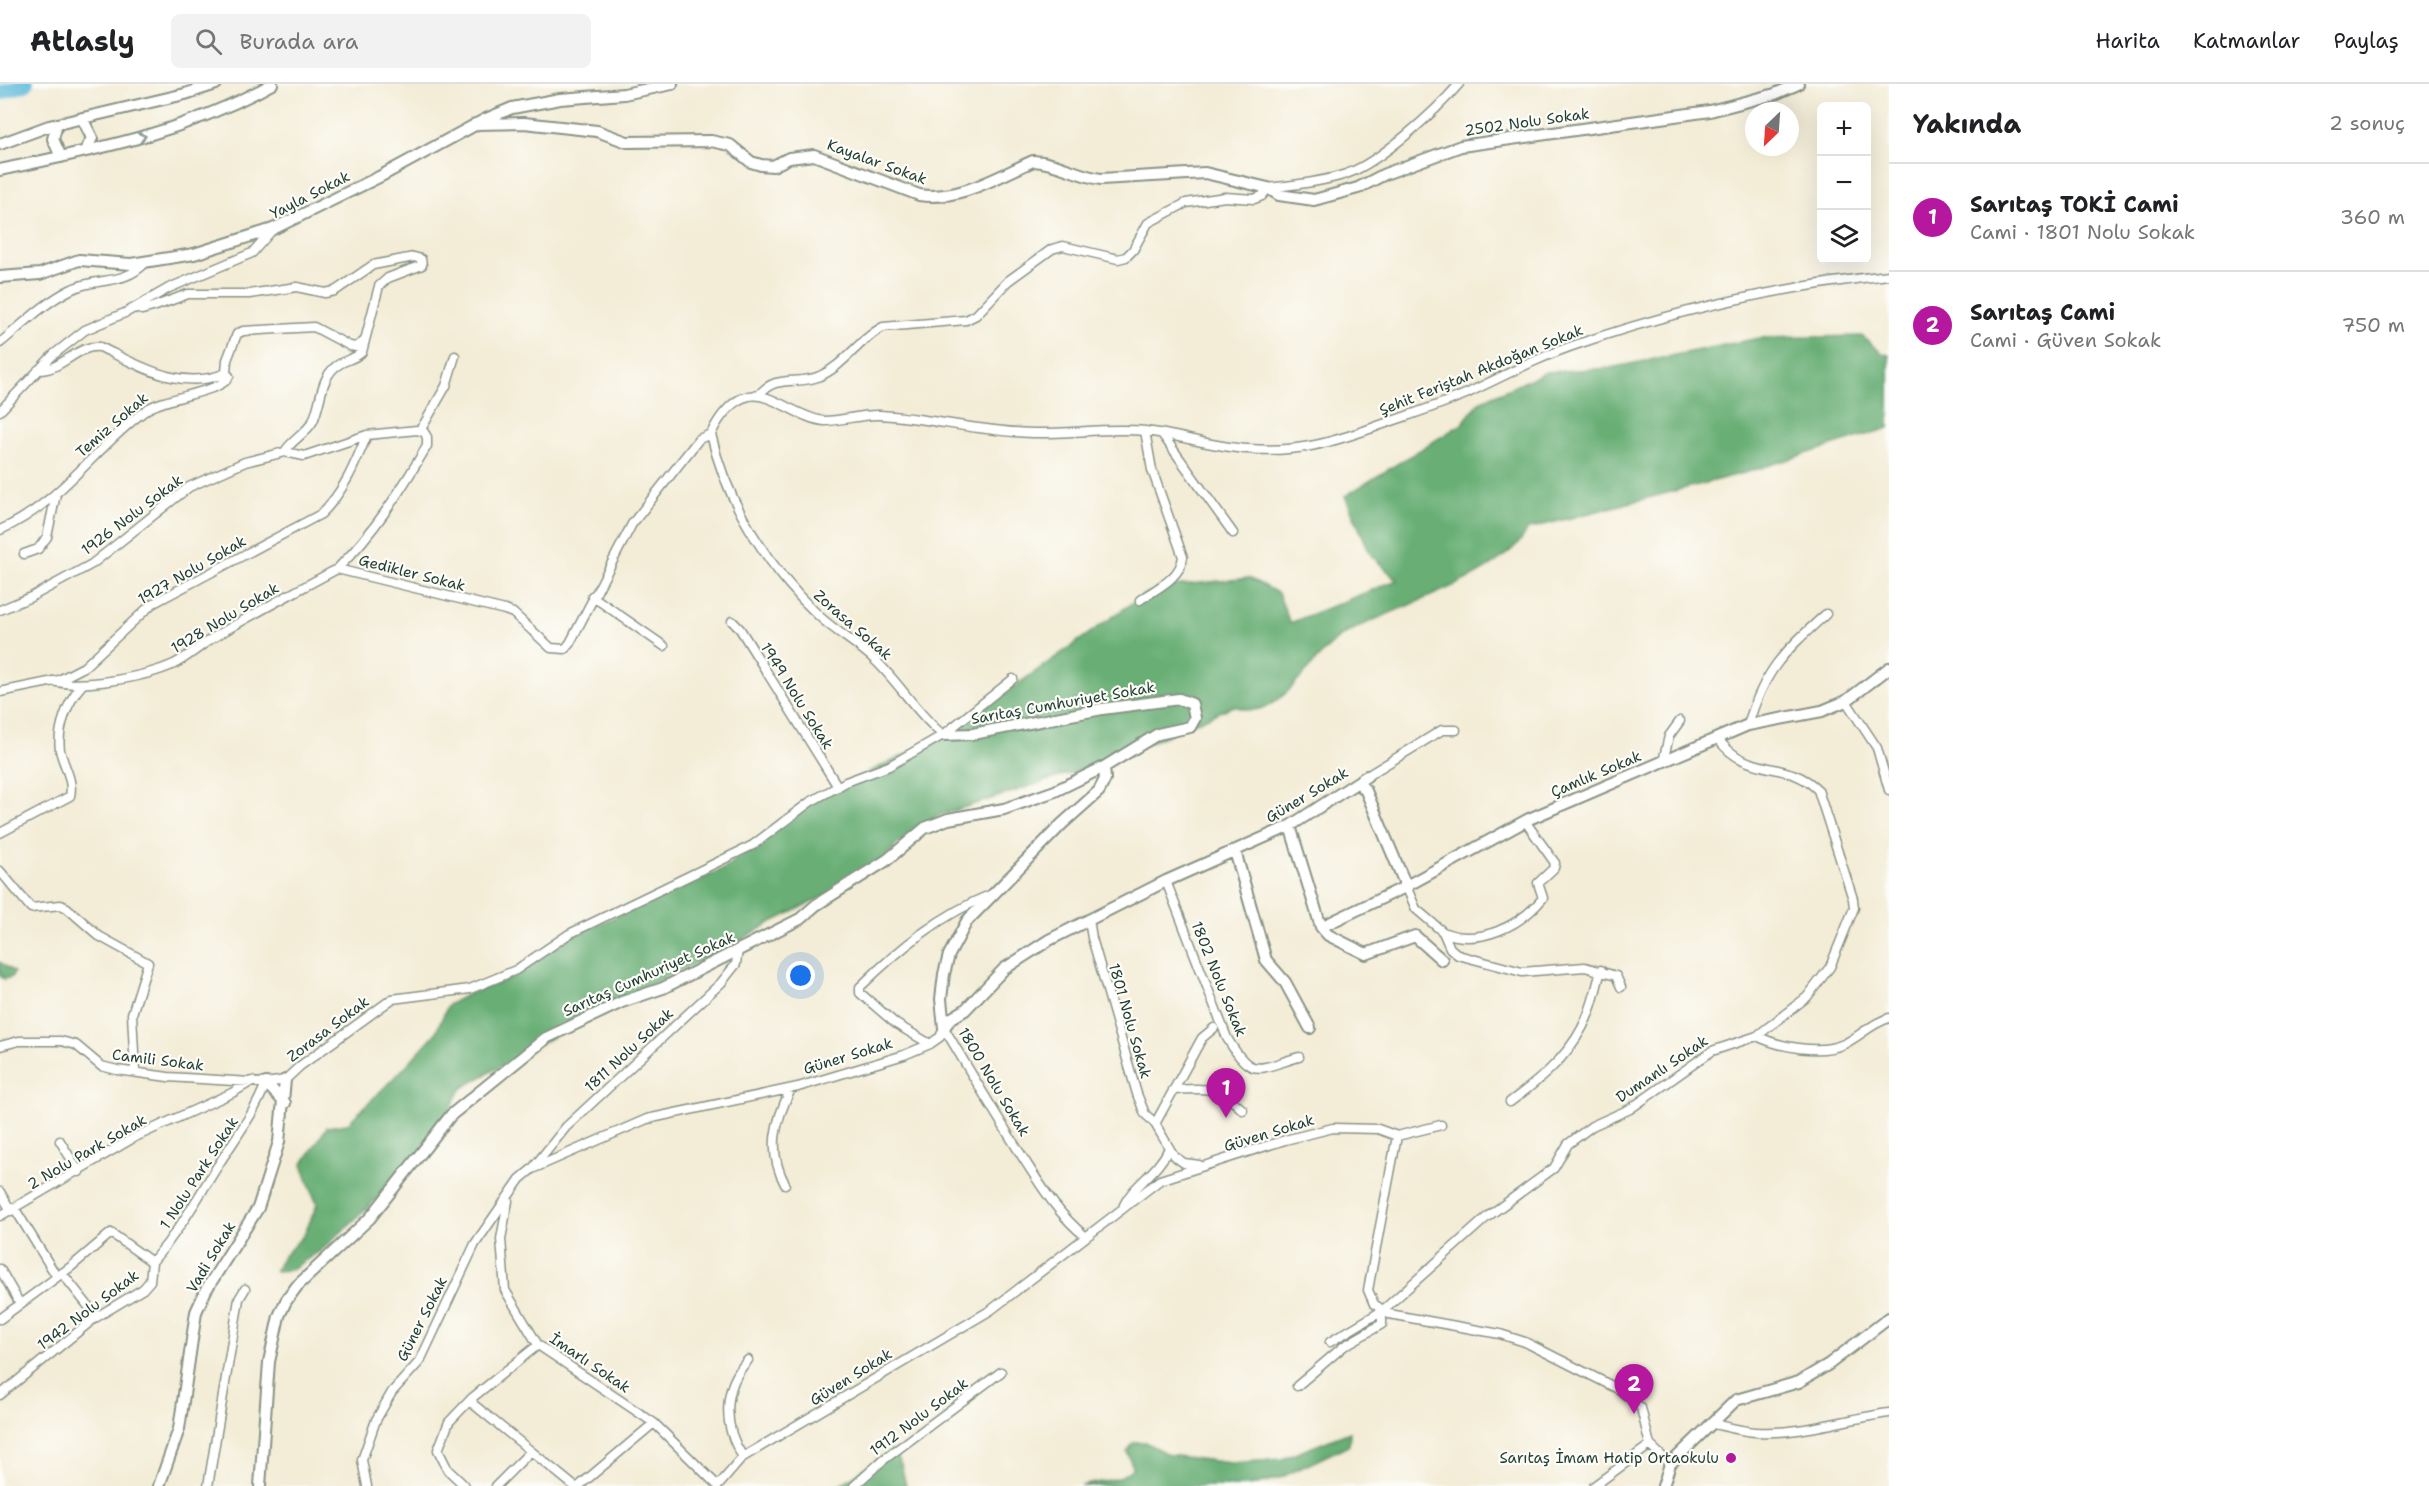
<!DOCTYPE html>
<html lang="tr">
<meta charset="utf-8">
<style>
body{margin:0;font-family:"Shantell Sans",sans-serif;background:#f2f2f2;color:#202124}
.controls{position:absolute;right:18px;top:18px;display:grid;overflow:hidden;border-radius:9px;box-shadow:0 6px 24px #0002}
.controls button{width:54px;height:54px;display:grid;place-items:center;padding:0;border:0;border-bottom:2px solid #e0e0e0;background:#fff;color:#202124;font:30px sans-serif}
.compass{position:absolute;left:1745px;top:18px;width:54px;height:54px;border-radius:50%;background:#fff;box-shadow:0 6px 24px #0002;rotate:205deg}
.you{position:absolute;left:801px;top:892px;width:21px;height:21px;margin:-15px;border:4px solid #fff;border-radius:50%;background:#1a73e8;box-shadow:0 0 0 9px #1a73e833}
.badge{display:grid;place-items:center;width:39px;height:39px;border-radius:50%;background:#b5179e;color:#fff;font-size:20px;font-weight:700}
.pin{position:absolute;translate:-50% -50px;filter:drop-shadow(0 2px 3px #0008)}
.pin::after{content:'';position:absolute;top:32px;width:21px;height:18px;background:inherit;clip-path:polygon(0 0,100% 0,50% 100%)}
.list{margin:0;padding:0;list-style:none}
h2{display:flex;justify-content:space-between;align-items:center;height:78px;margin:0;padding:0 24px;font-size:26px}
h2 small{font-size:20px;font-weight:400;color:#757577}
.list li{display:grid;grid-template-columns:39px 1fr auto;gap:18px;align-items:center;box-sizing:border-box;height:108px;padding:0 24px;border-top:2px solid #e0e0e0}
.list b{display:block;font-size:22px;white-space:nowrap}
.list p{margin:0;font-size:20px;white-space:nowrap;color:#757577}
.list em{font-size:20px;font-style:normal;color:#757577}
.icon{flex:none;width:33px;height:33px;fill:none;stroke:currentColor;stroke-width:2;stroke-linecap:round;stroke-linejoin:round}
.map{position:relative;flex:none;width:1889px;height:1402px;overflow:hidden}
header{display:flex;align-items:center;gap:36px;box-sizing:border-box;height:84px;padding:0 30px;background:#fff;border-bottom:2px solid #e0e0e0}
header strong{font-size:28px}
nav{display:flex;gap:33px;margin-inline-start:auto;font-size:21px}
.search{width:420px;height:54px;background:#f2f2f2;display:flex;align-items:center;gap:15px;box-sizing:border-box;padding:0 21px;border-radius:9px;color:#757577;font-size:22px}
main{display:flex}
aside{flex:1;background:#fff}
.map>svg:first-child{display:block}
</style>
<header>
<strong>Atlasly</strong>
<div class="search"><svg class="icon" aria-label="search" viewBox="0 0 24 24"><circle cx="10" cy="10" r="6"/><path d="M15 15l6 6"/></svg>Burada ara</div>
<nav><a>Harita</a><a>Katmanlar</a><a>Paylaş</a></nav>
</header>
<main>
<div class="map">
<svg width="1889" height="1402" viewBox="0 0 1889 1402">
<rect width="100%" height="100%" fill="#fdfcf7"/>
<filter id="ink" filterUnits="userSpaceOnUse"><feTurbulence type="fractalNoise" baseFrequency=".0167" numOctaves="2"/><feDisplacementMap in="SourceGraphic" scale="12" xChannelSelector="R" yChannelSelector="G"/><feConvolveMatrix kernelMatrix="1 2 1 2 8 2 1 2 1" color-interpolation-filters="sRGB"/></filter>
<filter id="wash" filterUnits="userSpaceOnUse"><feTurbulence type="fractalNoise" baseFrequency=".008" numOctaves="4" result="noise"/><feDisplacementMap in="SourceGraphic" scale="24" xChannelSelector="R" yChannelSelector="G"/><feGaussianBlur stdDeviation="1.35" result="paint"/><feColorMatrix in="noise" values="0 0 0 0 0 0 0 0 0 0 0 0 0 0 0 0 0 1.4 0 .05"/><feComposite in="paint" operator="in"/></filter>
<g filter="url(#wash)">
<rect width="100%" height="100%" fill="#f3ecd6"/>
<!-- forest -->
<path fill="#67ae74" stroke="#437654" stroke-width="1.5" d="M1862,252L1883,270L1889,271V344L1748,388L1528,445C1504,494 1392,523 1345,550C1316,566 1286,627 1251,626C1245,626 1239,623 1233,622L1108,677L938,732L912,746L880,778L841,804L770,839L729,863L612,919L462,1004L425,1070L322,1166L290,1186L275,1187L282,1174L304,1151L317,1121L302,1081L327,1043L347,1040L404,984L435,950L448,921L468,910L512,894L572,852L723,785L826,708L922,663L994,617L1142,512L1161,503L1249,494L1278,509L1290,539L1397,496L1371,471L1345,412L1462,340L1479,318L1546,288L1610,284L1759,254Z
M0,878L14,888L12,893L5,895L0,892Z
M1350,1348L1349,1361L1280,1394L1249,1402H1081L1119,1394L1133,1384L1127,1368L1134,1358H1145L1169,1371L1231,1379L1282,1375Z
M891,1366L901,1380L906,1402H839Z"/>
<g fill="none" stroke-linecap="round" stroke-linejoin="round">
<!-- river -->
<path stroke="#5cbada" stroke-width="15" d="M0,9L26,0"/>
</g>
</g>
<g filter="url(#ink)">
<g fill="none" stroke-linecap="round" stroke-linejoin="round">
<defs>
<path id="street" d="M134,224L142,226L153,223L188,210H249L297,203L325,209L335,207L373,181L414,173L421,175L422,181L388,194L379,202L362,268C354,276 342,276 334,284C320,297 321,320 313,337C307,349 288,359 285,368L304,372L367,351L417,346L424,348L427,353V362C401,406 374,449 337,485L505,526L513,529L551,564L565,565L570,559L632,440L699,355L711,350
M0,259C22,241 44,219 70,206C97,192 123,203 146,178
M226,289L227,276L237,250L243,247L314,243L350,262L356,263L363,258
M759,311C776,289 798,302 820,292C845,281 859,255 883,243L966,236L976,231L1008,197L1052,165L1063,162L1118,175L1126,173L1133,166L1148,139L1186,119L1225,113L1254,115L1262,112L1268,104C1293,101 1322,98 1346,90C1379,79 1436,27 1459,0
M0,327L53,271L85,246L127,228L169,204L252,169L273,145
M420,347L446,302L455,272
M1162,350L1233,449
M0,446C60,420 95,363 146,326C164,313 224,308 229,292L226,289C181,308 140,282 100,263C77,260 62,287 38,286
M24,470L38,465L47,453L56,410
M592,512L664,562
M1140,516C1157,504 1180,495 1183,473L1152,386L1145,347
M0,526L31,513L92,480L189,403L245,378L285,368
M732,537L740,545L838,703
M52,597C81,605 146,593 174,580C188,573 202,560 216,552C256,528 297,507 337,485
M0,608L59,596L84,583L152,520L321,430C344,408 355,380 367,351
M1846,617L1877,664L1889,706
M1748,641C1765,585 1783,569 1826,530
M943,651C917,630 900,600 876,577C859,560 837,549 819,532C769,485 726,418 711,350C718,335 732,315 749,312C769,307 800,335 824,337C843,337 861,330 880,331C931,334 981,348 1033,349C1071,350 1108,343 1145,347C1180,351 1213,363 1248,365C1297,369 1330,359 1375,343C1406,332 1438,322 1468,309C1505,291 1541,272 1581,259C1681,225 1784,202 1889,191
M1663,678L1669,652L1680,637
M1367,692L1442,646H1456
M0,749L70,712C74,696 63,681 60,666C57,645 68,616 82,601
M0,787L31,824L61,821L67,824L99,852L148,879L132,930L135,987
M1166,797L1227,954C1252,996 1257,985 1299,973
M1406,802L1416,825L1443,848L1450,864L1458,871L1522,888L1585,883L1616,892L1621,903
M1089,836L1092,854L1137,1010L1145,1030L1154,1038L1174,1072L1184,1079L1199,1081
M1443,848C1478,863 1520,842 1543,814L1538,799L1554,784L1555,779L1525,737
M944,944C971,989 997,1033 1025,1077C1043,1105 1059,1131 1085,1152
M1757,952C1779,963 1820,971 1844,960C1860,952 1872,939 1889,934
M930,960L896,940L860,909V903C899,865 941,830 992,810
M0,962L19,957H61L76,961L101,982L117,986L168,993L266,999L285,996L300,982L392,915L470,905L516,886L569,850L753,761L810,718L846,698L889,682L943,651L1013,595
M1173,1006C1206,1004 1218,1002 1243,1026
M1510,1018C1537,998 1566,975 1582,944C1592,926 1596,905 1601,886
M1155,1040L1202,954L1214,944
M1397,1052L1441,1041
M60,1057L79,1088
M533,1084L566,1043L721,899L736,880L738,866
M785,1100C767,1067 775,1037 791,1005
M0,1108L11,1127
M508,1117L501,1155L505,1206L538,1261L654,1339L718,1402
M1124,1121C1133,1101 1158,1089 1169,1064
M15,1125L57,1193
M0,1132L135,1053L232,1009L252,997
M0,1185L20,1220
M62,1189L97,1233
M0,1235L72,1182L111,1149L152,1178C180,1146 195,1118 217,1083C235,1054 254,1031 266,999
M1330,1258L1382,1227L1487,1133L1554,1084L1568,1060L1592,1042L1630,1025L1712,967L1757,952L1807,913L1830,883L1854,824L1853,815L1818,706C1786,674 1748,695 1718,655
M538,1261L472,1314L473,1320L574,1402
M1297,1302L1344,1262L1382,1240V1227
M0,1311L95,1234L143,1205L150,1197L152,1178
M1714,1340C1727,1343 1741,1347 1755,1348C1800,1351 1845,1335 1889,1329
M743,1373C723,1343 722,1304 748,1276
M208,1402L239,1215L245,1205
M367,1402L362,1376L376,1336L392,1308L420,1277L475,1160L520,1095L532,1085L647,1035L798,1003L904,971L930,960L940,953L944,944
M465,1402L448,1386L438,1366L449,1338L472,1314
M496,1402L531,1367
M579,1402L654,1339
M718,1402L743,1373L991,1226L1160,1096L1285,1056L1333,1044L1378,1045L1397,1052L1368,1206L1374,1220L1389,1230L1500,1250L1525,1258L1620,1306L1641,1324L1650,1361L1670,1380
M854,1402L882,1377L1001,1288
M1594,1402L1650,1361"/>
<path id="secondary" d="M82,34L92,54L85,67
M57,40L53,55L61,73
M475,40L524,39L597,47L627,58L711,57L730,61L751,78L761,81L773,82L789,74L814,71L919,111C959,117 997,93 1033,77C1058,78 1077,92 1101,95L1205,89L1268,104L1279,111L1314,116L1358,104L1385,90L1461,62L1710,27L1775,10L1798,0
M0,60L49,42L185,10L216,0
M0,86C98,65 184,49 272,0
M0,193L40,190L79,176L131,180L194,170L273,145L381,92L486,35L512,24L560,15L624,10L672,0
M1358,698L1366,707L1406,802
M1290,742L1321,843L1401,805L1529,735L1748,641L1822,627L1846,617L1889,584
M1235,767L1266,876L1285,898L1310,944
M1321,843L1328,851L1366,870L1415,852L1442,876
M944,944L950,935L965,926L1004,885L1049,856L1166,797L1290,742L1367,692
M944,944L941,915L944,890L949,871L967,837L1062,740L1099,707L1105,695L1104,683
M266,999L285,1019
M159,1402L179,1345L196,1228L206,1206L258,1124L279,1058L285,996
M260,1402L269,1278L279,1232L286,1217L297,1202L370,1134L451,1031L546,954L622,918L663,904L800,835L816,821L887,776L925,744L948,735L1004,725L1055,707L1104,683L1158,650L1190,643L1195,634L1192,620L1179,615L1102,625L973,650L943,651
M1663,1402L1670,1380L1736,1316L1799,1298L1829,1280L1889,1234"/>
</defs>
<!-- street casing -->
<use href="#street" stroke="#899485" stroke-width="11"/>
<!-- secondary casing -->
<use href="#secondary" stroke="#899485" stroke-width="14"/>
<!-- street -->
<use href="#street" stroke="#fff" stroke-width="8"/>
<!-- secondary -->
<use href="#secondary" stroke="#fff" stroke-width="10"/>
</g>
<!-- one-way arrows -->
<defs><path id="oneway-chevron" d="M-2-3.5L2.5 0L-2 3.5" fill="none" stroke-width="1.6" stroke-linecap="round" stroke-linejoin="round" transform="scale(1.5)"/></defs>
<use stroke="#8f9e9a" href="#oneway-chevron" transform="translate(142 53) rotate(-15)"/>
</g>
<!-- markers -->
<circle fill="#b5179e" stroke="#fdfcf7" stroke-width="2" cx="1731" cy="1374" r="6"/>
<g text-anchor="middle" stroke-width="4.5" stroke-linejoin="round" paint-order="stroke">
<!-- street labels -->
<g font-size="15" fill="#1f3d34" stroke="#fdfcf7">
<text transform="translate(1527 38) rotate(-8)" y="5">2502 Nolu Sokak</text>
<text transform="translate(877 78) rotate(20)" y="5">Kayalar Sokak</text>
<text transform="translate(310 111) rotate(-27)" y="5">Yayla Sokak</text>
<text transform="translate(1481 286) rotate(-22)" y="5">Şehit Feriştah Akdoğan Sokak</text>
<text transform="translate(112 341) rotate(-41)" y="5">Temiz Sokak</text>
<text transform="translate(132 431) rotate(-37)" y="5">1926 Nolu Sokak</text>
<text transform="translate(192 486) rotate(-30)" y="5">1927 Nolu Sokak</text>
<text transform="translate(412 489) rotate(14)" y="5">Gedikler Sokak</text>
<text transform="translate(225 534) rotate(-31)" y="5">1928 Nolu Sokak</text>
<text transform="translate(853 541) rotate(41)" y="5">Zorasa Sokak</text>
<text transform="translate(797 612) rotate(58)" y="5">1949 Nolu Sokak</text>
<text transform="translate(1063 619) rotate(-10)" y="5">Sarıtaş Cumhuriyet Sokak</text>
<text transform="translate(1596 690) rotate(-23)" y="5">Çamlık Sokak</text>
<text transform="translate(1307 711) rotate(-31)" y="5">Güner Sokak</text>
<text transform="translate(649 890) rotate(-24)" y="5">Sarıtaş Cumhuriyet Sokak</text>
<text transform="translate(1219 895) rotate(68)" y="5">1802 Nolu Sokak</text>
<text transform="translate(1130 937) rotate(74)" y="5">1801 Nolu Sokak</text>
<text transform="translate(328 945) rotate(-37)" y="5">Zorasa Sokak</text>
<text transform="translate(629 966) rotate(-43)" y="5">1811 Nolu Sokak</text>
<text transform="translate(848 972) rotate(-17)" y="5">Güner Sokak</text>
<text transform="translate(158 976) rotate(7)" y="5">Camili Sokak</text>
<text transform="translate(1662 985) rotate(-34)" y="5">Dumanlı Sokak</text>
<text transform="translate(994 998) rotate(59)" y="5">1800 Nolu Sokak</text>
<text transform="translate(1269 1049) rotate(-17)" y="5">Güven Sokak</text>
<text transform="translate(87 1068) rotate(-30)" y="5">2 Nolu Park Sokak</text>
<text transform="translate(199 1089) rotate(-57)" y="5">1 Nolu Park Sokak</text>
<text transform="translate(211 1173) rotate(-59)" y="5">Vadi Sokak</text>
<text transform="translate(88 1226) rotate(-37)" y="5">1942 Nolu Sokak</text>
<text transform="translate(422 1235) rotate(-63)" y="5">Güner Sokak</text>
<text transform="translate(590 1279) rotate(34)" y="5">İmarlı Sokak</text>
<text transform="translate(851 1293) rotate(-32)" y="5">Güven Sokak</text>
<text transform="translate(919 1333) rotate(-37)" y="5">1912 Nolu Sokak</text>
</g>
<!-- poi labels -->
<g font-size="15" fill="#1f3d34" stroke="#fdfcf7" text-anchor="end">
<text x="1719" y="1379">Sarıtaş İmam Hatip Ortaokulu</text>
</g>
</g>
</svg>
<div class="controls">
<button>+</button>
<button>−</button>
<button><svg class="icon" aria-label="layers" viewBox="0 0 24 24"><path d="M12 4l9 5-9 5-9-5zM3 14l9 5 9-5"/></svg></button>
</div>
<svg class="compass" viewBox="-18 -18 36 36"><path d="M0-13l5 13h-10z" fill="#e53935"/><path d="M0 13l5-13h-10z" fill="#757577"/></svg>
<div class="you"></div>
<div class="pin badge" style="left:1226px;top:1034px">1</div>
<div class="pin badge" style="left:1634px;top:1330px">2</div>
</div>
<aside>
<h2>Yakında<small>2 sonuç</small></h2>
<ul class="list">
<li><span class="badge">1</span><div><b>Sarıtaş TOKİ Cami</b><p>Cami · 1801 Nolu Sokak</p></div><em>360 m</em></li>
<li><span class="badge">2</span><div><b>Sarıtaş Cami</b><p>Cami · Güven Sokak</p></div><em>750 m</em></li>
</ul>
</aside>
</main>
